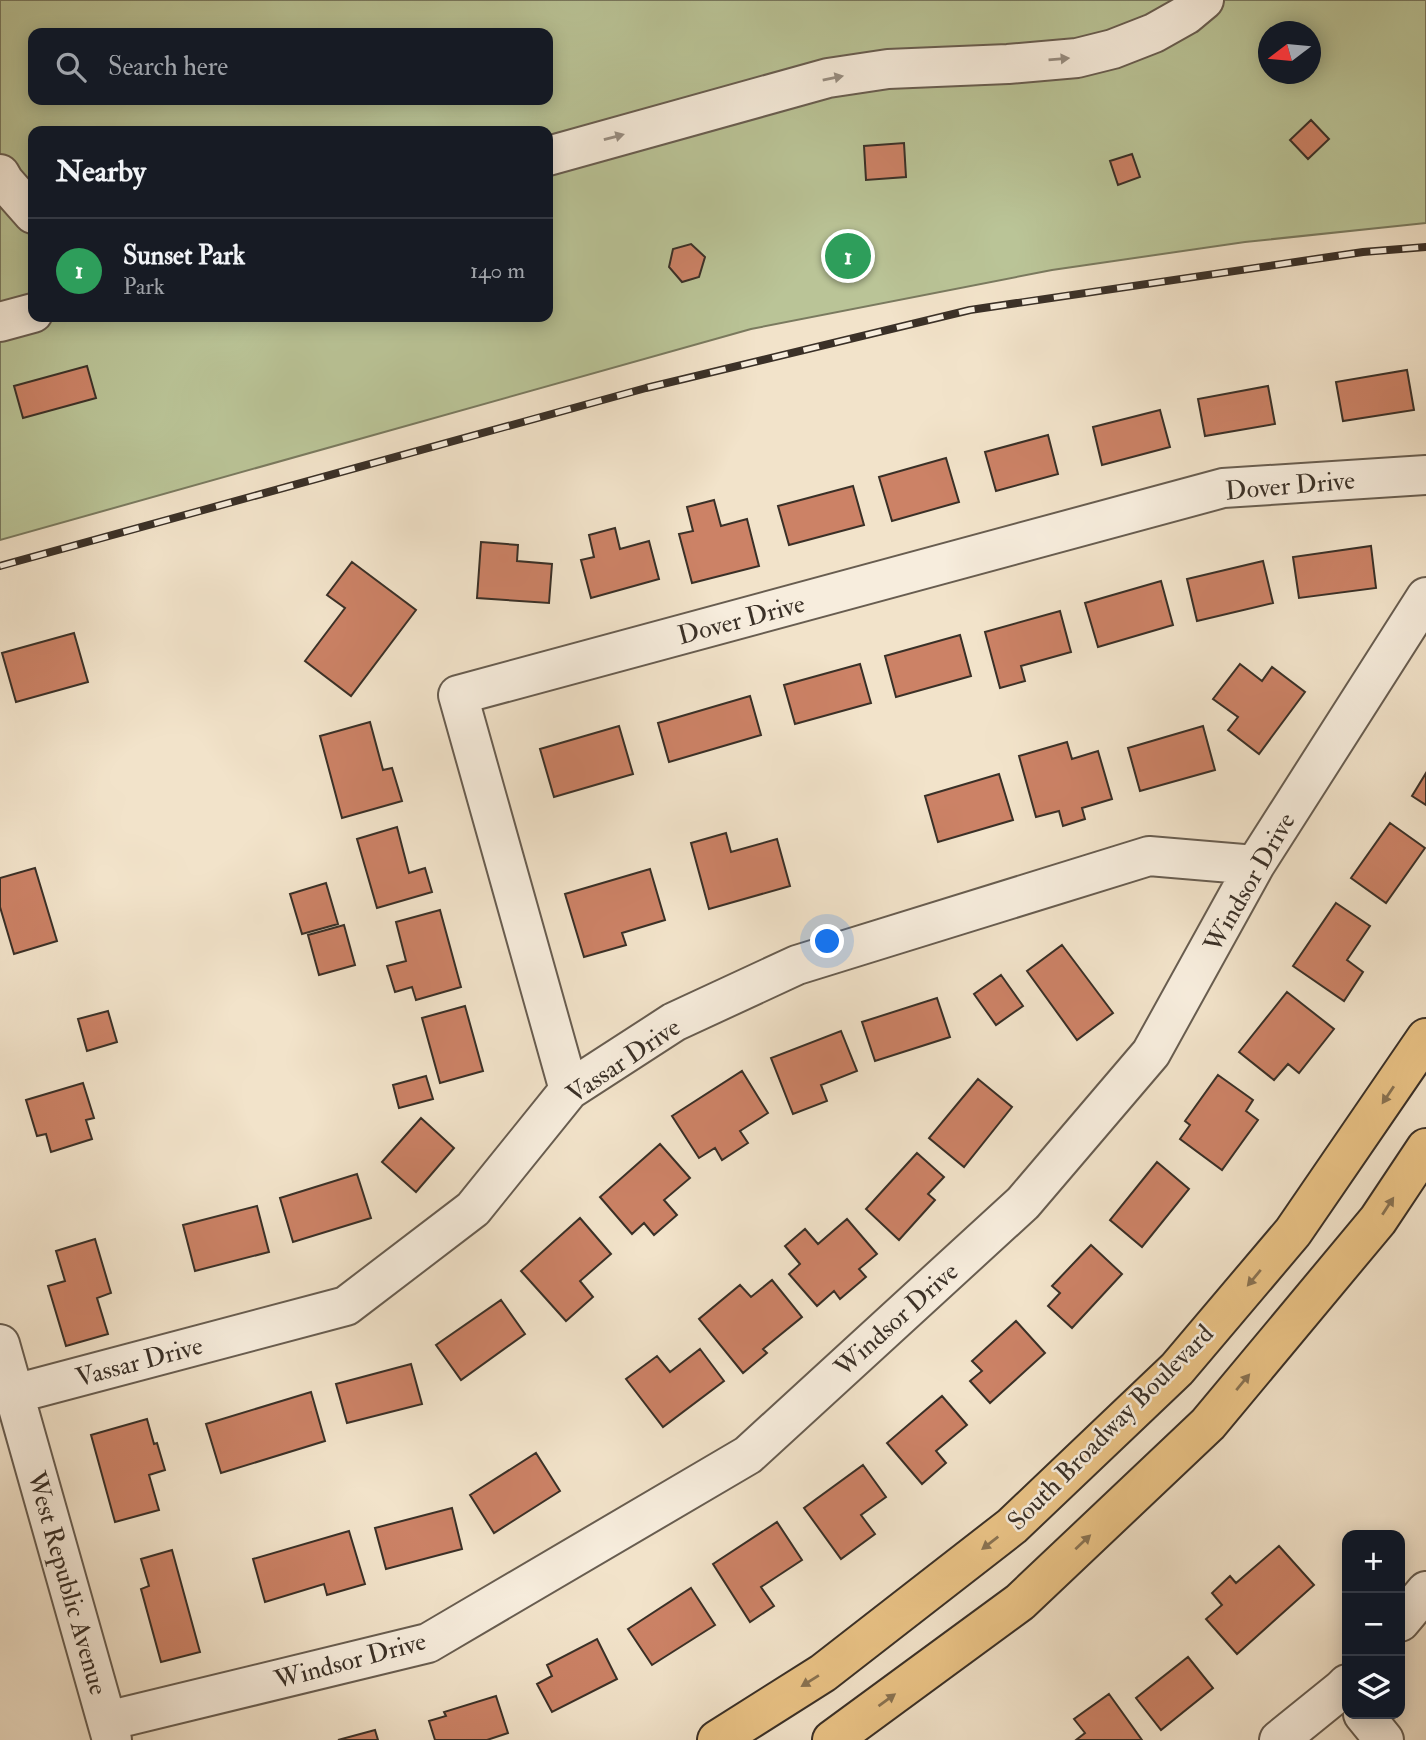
<!DOCTYPE html>
<meta charset="utf-8">
<style>
body{margin:0;font-family:"IM FELL Double Pica",serif;background:#20242c;color:#f1f3f6}
.controls{position:absolute;right:21px;bottom:21px;display:grid;overflow:hidden;border-radius:14px;box-shadow:0 4px 18px #0003}
.controls button{width:63px;height:63px;display:grid;place-items:center;padding:0;border:0;border-bottom:2px solid #363941;background:#171b24;color:#f1f3f6;font:35px sans-serif}
.compass{position:absolute;left:1258px;top:21px;width:63px;height:63px;border-radius:50%;background:#171b24;box-shadow:0 4px 18px #0003;rotate:254deg}
.you{position:absolute;left:828px;top:942px;width:24px;height:24px;margin:-18px;border:5px solid #fff;border-radius:50%;background:#1a73e8;box-shadow:0 0 0 10px #1a73e833}
.badge{display:grid;place-items:center;width:46px;height:46px;border-radius:50%;background:#2563eb;color:#fff;font-size:23px;font-weight:700}
.pin{position:absolute;translate:-50% -50%;border:4px solid #fff;box-shadow:0 2px 7px #0006}
.list{margin:0;padding:0;list-style:none}
h2{display:flex;justify-content:space-between;align-items:center;height:91px;margin:0;padding:0 28px;font-size:30px}
h2 small{font-size:23px;font-weight:400;color:#9ea1a6}
.list li{display:grid;grid-template-columns:46px 1fr auto;gap:21px;align-items:center;box-sizing:border-box;height:105px;padding:0 28px;border-top:2px solid #363941}
.list b{display:block;font-size:26px;white-space:nowrap}
.list p{margin:0;font-size:23px;white-space:nowrap;color:#9ea1a6}
.list em{font-size:23px;font-style:normal;color:#9ea1a6}
.icon{flex:none;width:38px;height:38px;fill:none;stroke:currentColor;stroke-width:2;stroke-linecap:round;stroke-linejoin:round}
.map{position:relative;flex:none;width:1426px;height:1740px;overflow:hidden}
.search{position:absolute;background:#171b24;box-shadow:0 4px 18px #0003;left:28px;top:28px;width:525px;height:77px;display:flex;align-items:center;gap:18px;box-sizing:border-box;padding:0 24px;border-radius:14px;color:#9ea1a6;font-size:26px}
.panel{position:absolute;background:#171b24;box-shadow:0 4px 18px #0003;left:28px;top:126px;width:525px;height:196px;border-radius:14px}
.map>svg:first-child{display:block}
</style>
<div class="map">
<svg width="1426" height="1740" viewBox="0 0 1426 1740">
<rect width="100%" height="100%" fill="#f2e3ca"/>
<filter id="stains"><feTurbulence type="fractalNoise" baseFrequency=".00286" numOctaves="4"/><feColorMatrix values="0 0 0 0 .2 0 0 0 0 .09 0 0 0 0 .02 0 0 0 .5 -.17"/></filter>
<radialGradient id="worn" r=".72"><stop offset=".6" stop-color="#630" stop-opacity="0"/><stop offset="1" stop-color="#630" stop-opacity=".3"/></radialGradient>
<!-- green -->
<path fill="#bac497" stroke="#7a7a5f" stroke-width="2" fill-rule="evenodd" d="M0,0H1426V223L1245,242L1052,270L751,329L0,540ZM1268,32H1310V74H1268ZM33,33H548V100H33ZM33,131H548V317H33Z"/>
<!-- building -->
<path fill="#cc8266" stroke="#3a3027" stroke-width="2" d="M1311,120L1329,139L1308,159L1290,140Z
M904,143L906,177L866,180L864,146Z
M1132,154L1140,177L1118,185L1110,161Z
M691,244L705,257L699,277L682,282L669,267L673,249Z
M87,366L96,398L23,418L14,386Z
M1407,370L1414,410L1343,421L1336,382Z
M1268,386L1275,424L1205,436L1198,399Z
M1160,410L1170,447L1102,465L1093,427Z
M1048,435L1058,474L996,491L985,452Z
M946,458L959,502L892,521L879,477Z
M853,486L864,525L789,545L778,506Z
M714,500L721,526L747,519L759,566L692,583L679,534L693,531L687,507Z
M615,528L620,549L649,541L659,579L591,598L581,560L594,557L589,535Z
M481,542L518,545L517,561L552,564L549,603L477,598Z
M1371,546L1376,588L1299,598L1293,557Z
M1263,561L1273,603L1197,621L1187,579Z
M352,562L416,610L351,696L305,661L345,608L327,595Z
M1161,581L1173,625L1098,647L1085,603Z
M1060,611L1071,652L1021,666L1025,681L1000,688L985,632Z
M74,633L88,682L16,702L2,653Z
M960,635L971,676L896,697L885,656Z
M860,664L871,703L795,724L784,685Z
M1240,664L1262,681L1272,667L1305,692L1259,754L1228,730L1238,717L1213,699Z
M750,696L761,735L669,762L658,723Z
M370,722L383,770L392,768L402,801L342,818L320,736Z
M619,726L633,774L554,797L540,749Z
M1203,726L1215,770L1140,791L1128,748Z
M1067,742L1072,759L1098,751L1112,799L1082,808L1085,819L1063,826L1059,811L1036,817L1019,756Z
M1426,773V805L1412,796Z
M999,774L1013,820L938,842L925,796Z
M1390,823L1425,848L1386,903L1351,878Z
M397,827L409,873L425,868L432,892L377,908L357,839Z
M726,833L731,852L777,839L790,886L709,909L691,843Z
M35,868L57,941L14,954L0,907V878Z
M650,869L665,920L622,933L626,945L584,957L565,894Z
M326,883L338,924L302,934L290,894Z
M1336,903L1370,926L1347,960L1363,972L1344,1001L1293,966Z
M440,910L461,987L416,1000L412,987L395,992L387,966L406,961L396,922Z
M344,925L355,965L319,975L308,935Z
M1062,945L1113,1013L1077,1040L1027,971Z
M1001,975L1023,1006L996,1025L974,994Z
M1287,992L1334,1029L1299,1073L1288,1064L1274,1080L1239,1052Z
M937,998L950,1037L875,1061L862,1022Z
M465,1006L483,1071L440,1083L422,1018Z
M108,1011L117,1042L87,1051L78,1019Z
M841,1031L857,1071L821,1085L827,1101L793,1114L771,1058Z
M742,1071L768,1113L740,1131L748,1143L722,1160L715,1148L699,1158L672,1116Z
M1218,1075L1253,1100L1246,1111L1258,1120L1222,1170L1180,1139L1190,1125L1185,1121Z
M426,1076L433,1099L399,1108L393,1085Z
M978,1079L1012,1107L964,1167L929,1138Z
M83,1083L94,1118L86,1120L92,1139L51,1152L46,1134L37,1136L26,1100Z
M421,1118L454,1148L416,1192L382,1162Z
M660,1144L690,1178L664,1200L677,1215L654,1235L644,1223L632,1234L600,1197Z
M917,1153L944,1177L928,1194L935,1200L899,1240L866,1209Z
M1157,1162L1189,1189L1142,1247L1110,1220Z
M357,1174L371,1218L293,1242L280,1198Z
M257,1206L269,1252L195,1271L183,1225Z
M580,1218L611,1254L580,1281L593,1297L566,1321L521,1271Z
M847,1219L877,1254L859,1269L866,1277L840,1299L834,1291L817,1306L789,1274L800,1264L785,1246L805,1229L818,1244Z
M95,1239L111,1293L97,1298L108,1334L66,1346L48,1286L65,1281L56,1251Z
M1091,1245L1122,1274L1072,1328L1048,1306L1060,1293L1052,1286Z
M772,1280L802,1317L763,1349L767,1353L743,1373L699,1319L740,1285L751,1297Z
M501,1300L525,1334L461,1380L436,1345Z
M1016,1321L1045,1353L990,1403L970,1381L982,1371L972,1361Z
M700,1349L724,1381L663,1427L626,1379L657,1356L670,1372Z
M411,1364L422,1404L347,1423L336,1384Z
M311,1392L325,1441L221,1473L206,1424Z
M942,1396L967,1425L936,1451L946,1463L922,1484L887,1443Z
M147,1419L154,1444L157,1443L165,1470L149,1475L159,1510L115,1522L91,1435Z
M536,1453L560,1491L494,1533L470,1495Z
M863,1465L886,1497L861,1515L875,1534L841,1559L804,1508Z
M452,1508L462,1549L386,1569L375,1528Z
M777,1522L802,1560L761,1587L774,1606L750,1622L713,1564Z
M349,1531L365,1584L327,1595L324,1584L265,1602L253,1559Z
M1279,1546L1314,1585L1237,1654L1206,1619L1222,1605L1212,1593L1230,1576L1236,1583Z
M172,1550L200,1652L161,1662L141,1589L149,1586L141,1559Z
M691,1588L715,1625L652,1665L628,1629Z
M597,1639L617,1679L552,1712L537,1684L552,1676L547,1665Z
M1188,1657L1213,1688L1161,1730L1136,1698Z
M1109,1694L1142,1740H1076L1085,1733L1074,1719Z
M496,1696L508,1733L487,1740H435L429,1721L446,1716L444,1712Z
M375,1730L378,1740H338Z"/>
<g fill="none" stroke-linecap="round" stroke-linejoin="round">
<defs>
<path id="minor" d="M548,156L828,78L888,69L1008,64L1077,58L1113,49L1154,33L1186,15L1204,0
M0,174L4,181L33,214
M0,322L33,313
M569,1090L458,695L1223,488L1426,475
M0,1344L112,1740
M14,1394L346,1306L473,1209L569,1090L674,1022L797,965L1149,856L1255,865
M1400,1622L1426,1591
M1363,1714L1384,1740
M107,1721L428,1643L748,1455L1023,1203L1151,1053L1255,865L1426,597
M1279,1740L1342,1689L1347,1684"/>
<path id="major" d="M717,1740L823,1673L1012,1526L1177,1369L1293,1232L1426,1038
M832,1740L1020,1602L1208,1424L1378,1220L1426,1148"/>
</defs>
<!-- minor casing -->
<use href="#minor" stroke="#685d50" stroke-width="42"/>
<!-- major casing -->
<use href="#major" stroke="#3a3027" stroke-width="42"/>
<!-- minor -->
<use href="#minor" stroke="#f7eddd" stroke-width="38"/>
<!-- major -->
<use href="#major" stroke="#e9c285" stroke-width="38"/>
<defs>
<path id="rail" d="M0,566L646,388L970,310L1363,252L1426,247"/>
</defs>
<!-- rail casing -->
<use href="#rail" stroke="#3a3027" stroke-width="8"/>
<!-- rail -->
<use href="#rail" stroke="#f7eddd" stroke-width="5" stroke-dasharray="16" stroke-linecap="butt"/>
</g>
<!-- one-way arrows -->
<defs><path id="oneway-solid" d="M-6-.8H1V-3.2L6.5 0L1 3.2V.8H-6Z" transform="scale(1.75)"/></defs>
<g fill="#988e82">
<use href="#oneway-solid" transform="translate(1059 59) rotate(-5)"/>
<use href="#oneway-solid" transform="translate(833 78) rotate(-11)"/>
<use href="#oneway-solid" transform="translate(614 137) rotate(-15)"/>
</g>
<g fill="#897251">
<use href="#oneway-solid" transform="translate(1388 1095) rotate(124)"/>
<use href="#oneway-solid" transform="translate(1388 1206) rotate(-57)"/>
<use href="#oneway-solid" transform="translate(1254 1278) rotate(130)"/>
<use href="#oneway-solid" transform="translate(1243 1382) rotate(-50)"/>
<use href="#oneway-solid" transform="translate(1083 1542) rotate(-43)"/>
<use href="#oneway-solid" transform="translate(990 1543) rotate(142)"/>
<use href="#oneway-solid" transform="translate(810 1681) rotate(148)"/>
<use href="#oneway-solid" transform="translate(887 1700) rotate(-36)"/>
</g>
<g text-anchor="middle" stroke-width="5" stroke-linejoin="round" paint-order="stroke">
<!-- street labels -->
<g font-size="26" fill="#3a3027" stroke="#f7eddd">
<text transform="translate(1290 485) rotate(-5)" y="9">Dover Drive</text>
<text transform="translate(741 619) rotate(-15)" y="9">Dover Drive</text>
<text transform="translate(1249 882) rotate(-60)" y="9">Windsor Drive</text>
<text transform="translate(623 1060) rotate(-34)" y="9">Vassar Drive</text>
<text transform="translate(896 1319) rotate(-42)" y="9">Windsor Drive</text>
<text transform="translate(139 1361) rotate(-15)" y="9">Vassar Drive</text>
<text transform="translate(1110 1427) rotate(-45)" y="9">South Broadway Boulevard</text>
<text transform="translate(68 1583) rotate(74)" y="9">West Republic Avenue</text>
<text transform="translate(350 1660) rotate(-15)" y="9">Windsor Drive</text>
</g>
</g>
<rect width="100%" height="100%" filter="url(#stains)"/>
<rect width="100%" height="100%" fill="url(#worn)"/>
</svg>
<div class="controls">
<button>+</button>
<button>−</button>
<button><svg class="icon" aria-label="layers" viewBox="0 0 24 24"><path d="M12 4l9 5-9 5-9-5zM3 14l9 5 9-5"/></svg></button>
</div>
<svg class="compass" viewBox="-18 -18 36 36"><path d="M0-13l5 13h-10z" fill="#e53935"/><path d="M0 13l5-13h-10z" fill="#9ea1a6"/></svg>
<div class="you"></div>
<div class="pin badge" style="left:848px;top:256px;background:#2e9e5b">1</div>
<div class="search"><svg class="icon" aria-label="search" viewBox="0 0 24 24"><circle cx="10" cy="10" r="6"/><path d="M15 15l6 6"/></svg>Search here</div>
<section class="panel">
<h2>Nearby<small></small></h2>
<ul class="list">
<li><span class="badge" style="background:#2e9e5b">1</span><div><b>Sunset Park</b><p>Park</p></div><em>140 m</em></li>
</ul>
</section>
</div>
